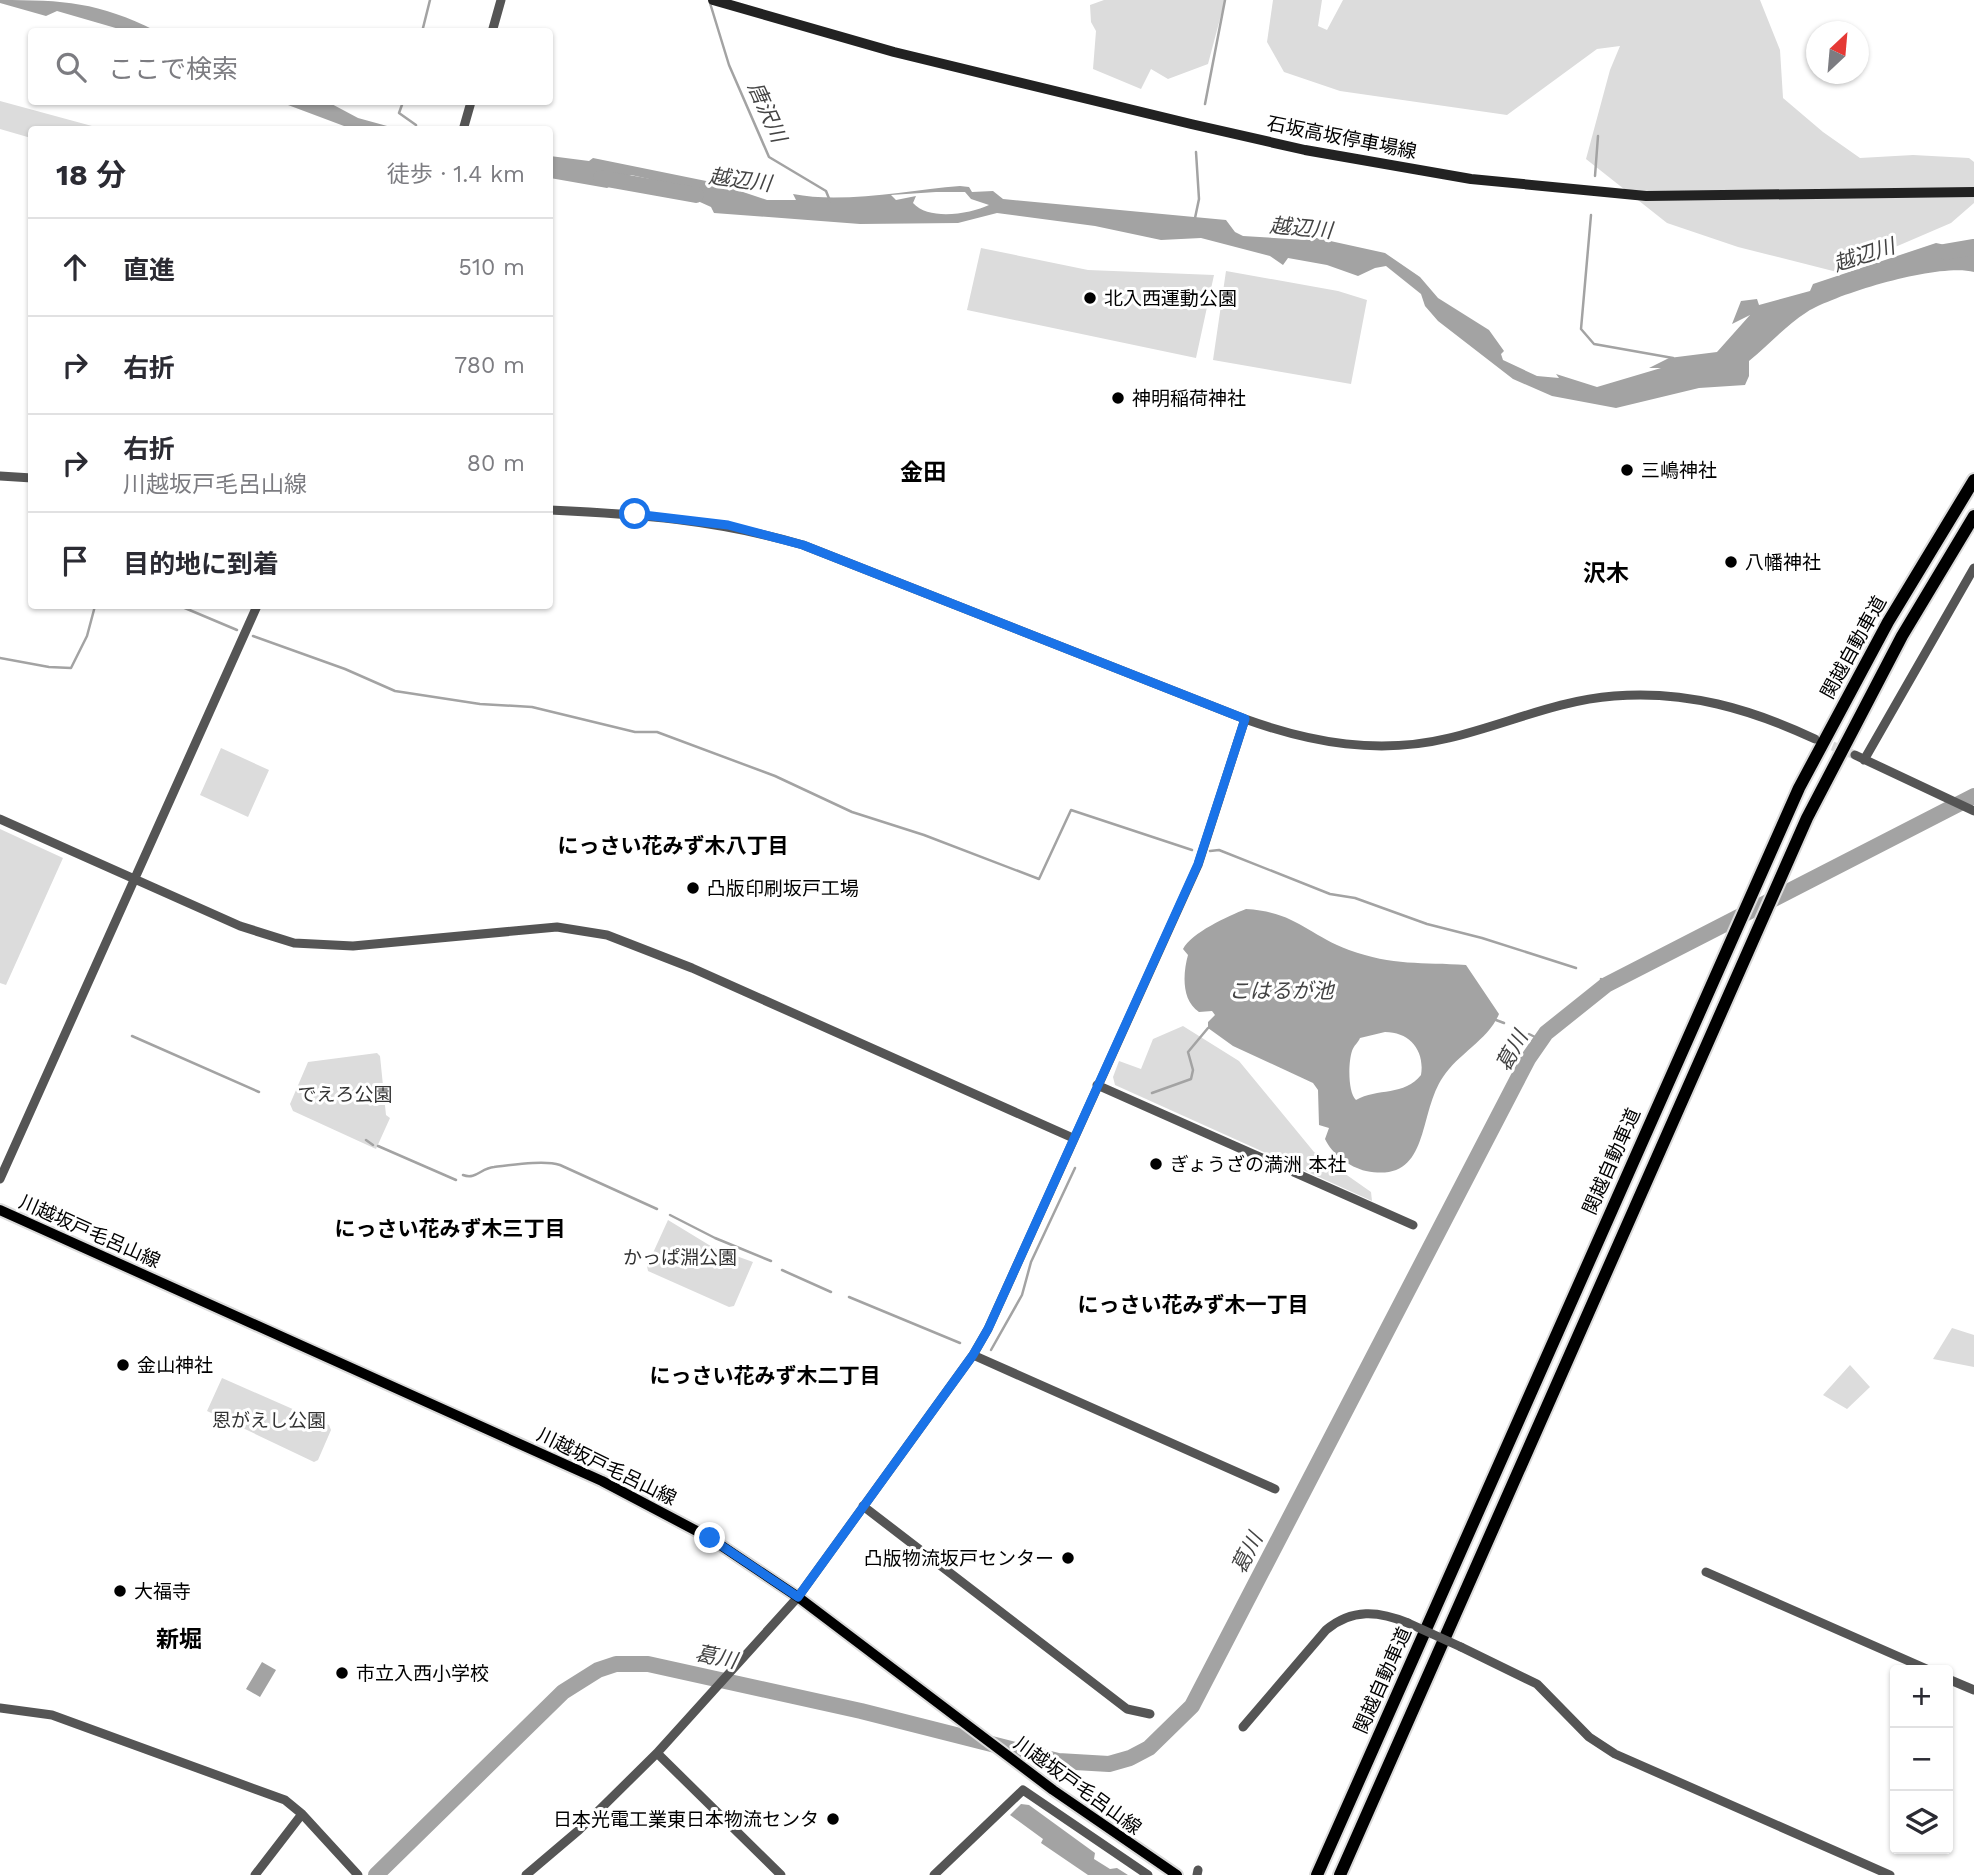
<!DOCTYPE html>
<html lang="ja">
<meta charset="utf-8">
<style>
body{margin:0;font-family:"Work Sans","Noto Sans JP",sans-serif;background:#f7f7f7;color:#2b2b33}
.controls{position:absolute;right:21px;bottom:21px;display:grid;overflow:hidden;border-radius:7px;box-shadow:0 2px 5px #0004}
.controls button{width:63px;height:63px;display:grid;place-items:center;padding:0;border:0;border-bottom:2px solid #e1e1e2;background:#fff;color:#2b2b33;font:35px sans-serif}
.compass{position:absolute;left:1806px;top:21px;width:63px;height:63px;border-radius:50%;background:#fff;box-shadow:0 2px 5px #0004;rotate:26deg}
.stop{position:absolute;width:21px;height:21px;margin:-16px;border:5px solid #1a73e8;border-radius:50%;background:#fff}
.stop.end{background:#1a73e8;border-color:#fff;box-shadow:0 2px 7px #0008}
.list{margin:0;padding:0;list-style:none}
h2{display:flex;justify-content:space-between;align-items:center;height:91px;margin:0;padding:0 28px;font-size:30px}
h2 small{font-size:23px;font-weight:400;color:#7c7c81}
.list li{display:grid;grid-template-columns:46px 1fr auto;gap:21px;align-items:center;box-sizing:border-box;height:98px;padding:0 28px;border-top:2px solid #e1e1e2}
.list b{display:block;font-size:26px;white-space:nowrap}
.list p{margin:0;font-size:23px;white-space:nowrap;color:#7c7c81}
.list em{font-size:23px;font-style:normal;color:#7c7c81}
.icon{flex:none;width:38px;height:38px;fill:none;stroke:currentColor;stroke-width:2;stroke-linecap:round;stroke-linejoin:round}
.map{position:relative;flex:none;width:1974px;height:1875px;overflow:hidden}
.search{position:absolute;background:#fff;box-shadow:0 2px 5px #0004;left:28px;top:28px;width:525px;height:77px;display:flex;align-items:center;gap:18px;box-sizing:border-box;padding:0 24px;border-radius:7px;color:#7c7c81;font-size:26px}
.panel{position:absolute;background:#fff;box-shadow:0 2px 5px #0004;left:28px;top:126px;width:525px;height:483px;border-radius:7px}
.map>svg:first-child{display:block}
</style>
<div class="map">
<svg width="1974" height="1875" viewBox="0 0 1974 1875">
<rect width="100%" height="100%" fill="#fff"/>
<!-- green -->
<path fill="#dcdcdc" d="M1104,0H1225L1208,64L1168,79L1151,69L1141,89L1093,69L1096,31L1091,22L1090,5Z
M1273,0H1322L1318,26L1327,30L1343,0H1760L1780,50L1783,98L1823,132L1860,158L1913,155L1969,158L1974,162V203L1951,223L1837,272L1738,247L1667,223L1586,159L1610,70L1620,46L1597,49L1507,115L1340,91L1284,72L1267,42Z
M0,101L103,129L32,130L31,138L0,129Z
M981,248L1088,270L1214,275L1196,358L967,310Z
M1226,271L1338,291L1367,300L1351,384L1213,360Z
M221,748L269,770L248,817L200,795Z
M0,829L63,858L6,985L0,983Z
M1183,1026L1239,1061L1314,1152L1371,1192L1372,1201L1115,1085L1113,1077L1119,1061L1141,1069L1153,1039Z
M377,1053L380,1056L386,1115L390,1118L376,1149L293,1111L290,1104L308,1062Z
M668,1220L714,1248L753,1262L734,1306L729,1307L648,1271L647,1266Z
M1952,1328L1974,1335V1367L1933,1359Z
M1850,1365L1870,1387L1847,1409L1823,1395Z
M222,1378L329,1425L331,1430L318,1460L314,1462L207,1411Z"/>
<!-- water -->
<path fill="#a3a3a3" fill-rule="evenodd" d="M0,0C64,0 98,2 156,31H126L57,11L46,16L0,3Z
M280,102H328L358,118L398,129H352Z
M550,156L589,161L593,158L716,183L767,200H796L793,194C843,204 909,190 960,186L969,187L972,192L993,191L1003,199L1226,220L1235,232L1243,236L1306,240L1303,235L1385,253L1420,277L1438,298L1489,330L1504,351L1501,354L1503,360L1537,376L1559,378L1556,374L1597,387L1661,368H1649L1669,358L1717,352L1750,315L1732,324L1741,301L1757,299L1759,305L1810,291L1813,284L1936,243L1974,251V272C1938,263 1839,293 1807,312C1785,326 1769,345 1749,361V376L1745,385L1699,388L1616,408L1552,396L1513,379L1438,321L1425,306L1421,294L1386,266L1375,268L1358,276L1327,265L1288,258L1283,265L1270,256L1201,238L1161,240L1095,226L997,213L958,223L860,224L714,213L711,207L649,179L631,175L607,188L550,178ZM936,192H965L971,199L989,205C970,214 929,221 913,203L916,196L896,200L891,195Z
M1246,909C1296,912 1307,934 1349,950C1393,966 1422,962 1466,965L1499,1014C1489,1039 1458,1054 1443,1077C1417,1115 1431,1184 1366,1171C1349,1167 1332,1154 1325,1139L1329,1128L1319,1125L1318,1090L1313,1083L1233,1046L1208,1028V1022L1215,1015L1212,1011L1199,1012C1181,1000 1183,973 1188,955L1183,949C1191,933 1228,916 1246,909ZM1385,1032C1410,1032 1425,1051 1421,1075C1405,1096 1377,1088 1356,1100C1348,1093 1348,1063 1352,1051C1354,1045 1358,1043 1360,1038Z
M262,1662L276,1670L260,1697L246,1689Z
M1021,1804L1029,1805L1095,1853L1094,1859L1110,1869L1117,1868L1128,1875H1088L1041,1843L1043,1839L1010,1815Z"/>
<g fill="none" stroke-linecap="round" stroke-linejoin="round">
<!-- stream -->
<path stroke="#a3a3a3" stroke-width="2.5" d="M710,3L729,65L769,157L826,191L830,201
M422,32L430,0
M403,102L399,113L416,125V130
M1205,104L1225,0
M1595,176L1598,136
M1591,215L1581,329L1594,344L1673,358
M1195,218L1199,199L1196,152
M180,606L237,630
M253,636L345,669L395,691L480,704L532,707L635,732H657L775,776L852,812L924,835L1039,879L1071,810L1192,850
M0,658L49,667L71,668L87,636L95,606
M1210,851L1219,850L1330,894L1355,898L1427,924L1482,938L1576,968
M1601,979L1606,985
M1496,1020L1504,1023
M1529,1034L1541,1040
M132,1036L259,1092
M1152,1093L1191,1079L1193,1070L1188,1052L1208,1028
M366,1140L373,1145
M378,1146L456,1180
M463,1175C476,1180 481,1168 494,1167C512,1165 544,1160 560,1165L657,1209
M670,1215L715,1238L771,1261
M782,1270L831,1292
M849,1297L960,1343
M991,1350L1022,1295L1031,1262L1075,1168"/>
<!-- river -->
<path stroke="#a3a3a3" stroke-width="16" d="M601,178L696,195
M1945,252L1974,247
M376,1875L563,1692L598,1670L616,1664H648L861,1711L1058,1761L1109,1764L1130,1758L1149,1748L1192,1706L1528,1059L1546,1033L1606,985L1974,796"/>
<!-- tertiary-tunnel -->
<path stroke="#d9d9d9" stroke-width="9" stroke-dasharray="9 4.5" stroke-linecap="butt" d="M1820,741L1855,755"/>
<defs>
<path id="primary" d="M0,1210L602,1481L710,1538L798,1597L1053,1790L1177,1875"/>
<path id="motorway" d="M1317,1875L1799,788L1888,622L1974,480
M1340,1875L1807,818L1902,636L1974,516"/>
</defs>
<!-- primary casing -->
<use href="#primary" stroke="#dbdbdb" stroke-width="14"/>
<!-- motorway casing -->
<use href="#motorway" stroke="#dbdbdb" stroke-width="16"/>
<!-- tertiary -->
<path stroke="#555" stroke-width="9" d="M492,32L501,0
M463,130L471,102
M0,476L32,478
M550,510C638,514 717,520 803,545L1245,719C1312,743 1379,755 1449,738C1504,725 1558,700 1614,696C1686,690 1751,709 1815,739
M1855,755L1974,811
M1864,760L1974,568
M0,819L240,926L294,943L353,946L557,927L607,935L692,968L1073,1138
M1097,1085L1413,1225
M0,1179L257,606
M973,1355L1275,1489
M863,1506L1127,1709L1150,1714
M1706,1572L1929,1670
M1461,1647L1537,1684L1589,1737L1615,1754L1890,1875
M1948,1679L1974,1690
M0,1708L52,1715L285,1800L302,1814L358,1875
M1243,1727L1326,1630C1352,1608 1379,1611 1408,1623
M657,1753L781,1875
M255,1875L302,1814
M526,1875L579,1830L657,1753L798,1597L973,1355L988,1329L1198,865L1245,719
M934,1875L1023,1790L1148,1875
M1197,1875L1198,1870"/>
<!-- secondary -->
<path stroke="#222" stroke-width="10" d="M713,0L894,52L1191,124L1305,150L1471,179L1646,196L1974,192"/>
<!-- primary -->
<use href="#primary" stroke="#000" stroke-width="10"/>
<!-- motorway -->
<use href="#motorway" stroke="#000" stroke-width="12"/>
<!-- tertiary-bridge -->
<path stroke="#555" stroke-width="9" d="M1408,1623L1461,1647"/>
</g>
<g fill="none" stroke-linecap="round" stroke-linejoin="round">
<!-- route -->
<path stroke="#1a73e8" stroke-width="9" d="M635,514L728,525L803,545L1245,719L1198,864L988,1329L973,1355L798,1597L710,1538"/>
</g>
<!-- markers -->
<g fill="#000" stroke="#fff" stroke-width="2.5">
<circle cx="1090" cy="298" r="7"/>
<circle cx="1118" cy="398" r="7"/>
<circle cx="1627" cy="470" r="7"/>
<circle cx="1731" cy="562" r="7"/>
<circle cx="693" cy="888" r="7"/>
<circle cx="1156" cy="1164" r="7"/>
<circle cx="123" cy="1365" r="7"/>
<circle cx="1068" cy="1558" r="7"/>
<circle cx="120" cy="1591" r="7"/>
<circle cx="342" cy="1673" r="7"/>
<circle cx="833" cy="1819" r="7"/>
</g>
<g text-anchor="middle" stroke-width="6" stroke-linejoin="round" paint-order="stroke">
<!-- street labels -->
<g font-size="19" fill="#000" stroke="#fff">
<text transform="translate(1342 137) rotate(11)" y="7">石坂高坂停車場線</text>
<text transform="translate(1853 647) rotate(-61)" y="7">関越自動車道</text>
<text transform="translate(1611 1161) rotate(-66)" y="7">関越自動車道</text>
<text transform="translate(90 1231) rotate(24)" y="7">川越坂戸毛呂山線</text>
<text transform="translate(607 1466) rotate(26)" y="7">川越坂戸毛呂山線</text>
<text transform="translate(1382 1680) rotate(-66)" y="7">関越自動車道</text>
<text transform="translate(1078 1785) rotate(36)" y="7">川越坂戸毛呂山線</text>
</g>
<!-- poi labels -->
<g font-size="19" fill="#000" stroke="#fff" text-anchor="start">
<text x="1104" y="305">北入西運動公園</text>
<text x="1132" y="405">神明稲荷神社</text>
<text x="1641" y="477">三嶋神社</text>
<text x="1745" y="569">八幡神社</text>
<text x="707" y="895">凸版印刷坂戸工場</text>
<text x="1170" y="1171">ぎょうざの満洲 本社</text>
<text x="137" y="1372">金山神社</text>
<text x="1054" y="1565" text-anchor="end">凸版物流坂戸センター</text>
<text x="134" y="1598">大福寺</text>
<text x="356" y="1680">市立入西小学校</text>
<text x="819" y="1826" text-anchor="end">日本光電工業東日本物流センタ</text>
</g>
<!-- park labels -->
<g font-size="19" fill="#333" stroke="#fff">
<text x="345" y="1101">でえろ公園</text>
<text x="680" y="1264">かっぱ淵公園</text>
<text x="269" y="1427">恩がえし公園</text>
</g>
<!-- water labels -->
<g font-size="21" font-style="italic" fill="#444" stroke="#fff">
<text transform="translate(767 112) rotate(66)" y="7">唐沢川</text>
<text transform="translate(740 180) rotate(7)" y="7">越辺川</text>
<text transform="translate(1301 228) rotate(5)" y="7">越辺川</text>
<text transform="translate(1864 255) rotate(-18)" y="7">越辺川</text>
<text x="1281" y="998">こはるが池</text>
<text transform="translate(1512 1051) rotate(-61)" y="7">葛川</text>
<text transform="translate(1247 1553) rotate(-63)" y="7">葛川</text>
<text transform="translate(716 1657) rotate(12)" y="7">葛川</text>
</g>
<!-- neighbourhood labels -->
<g font-size="21" font-weight="bold" fill="#000" stroke="#fff">
<text x="673" y="853">にっさい花みず木八丁目</text>
<text x="450" y="1236">にっさい花みず木三丁目</text>
<text x="1193" y="1312">にっさい花みず木一丁目</text>
<text x="765" y="1383">にっさい花みず木二丁目</text>
</g>
<!-- quarter labels -->
<g font-size="23" font-weight="bold" fill="#000" stroke="#fff">
<text x="923" y="480">金田</text>
<text x="1606" y="581">沢木</text>
<text x="179" y="1647">新堀</text>
</g>
</g>
</svg>
<div class="controls">
<button>+</button>
<button>−</button>
<button><svg class="icon" aria-label="layers" viewBox="0 0 24 24"><path d="M12 4l9 5-9 5-9-5zM3 14l9 5 9-5"/></svg></button>
</div>
<svg class="compass" viewBox="-18 -18 36 36"><path d="M0-13l5 13h-10z" fill="#e53935"/><path d="M0 13l5-13h-10z" fill="#7c7c81"/></svg>
<div class="stop" style="left:635px;top:514px"></div>
<div class="stop end" style="left:710px;top:1538px"></div>
<div class="search"><svg class="icon" aria-label="search" viewBox="0 0 24 24"><circle cx="10" cy="10" r="6"/><path d="M15 15l6 6"/></svg>ここで検索</div>
<section class="panel">
<h2>18 分<small>徒歩 · 1.4 km</small></h2>
<ul class="list">
<li><svg class="icon" aria-label="ahead" viewBox="0 0 24 24"><path d="M12 20V5M6 11l6-6 6 6"/></svg><div><b>直進</b></div><em>510 m</em></li>
<li><svg class="icon" aria-label="right" viewBox="0 0 24 24"><path d="M7 20v-9h11M14 6l5 5-5 5"/></svg><div><b>右折</b></div><em>780 m</em></li>
<li><svg class="icon" aria-label="right" viewBox="0 0 24 24"><path d="M7 20v-9h11M14 6l5 5-5 5"/></svg><div><b>右折</b><p>川越坂戸毛呂山線</p></div><em>80 m</em></li>
<li><svg class="icon" aria-label="arrive" viewBox="0 0 24 24"><path d="M6 21V4h12l-3 4 3 4H6"/></svg><div><b>目的地に到着</b></div></li>
</ul>
</section>
</div>
